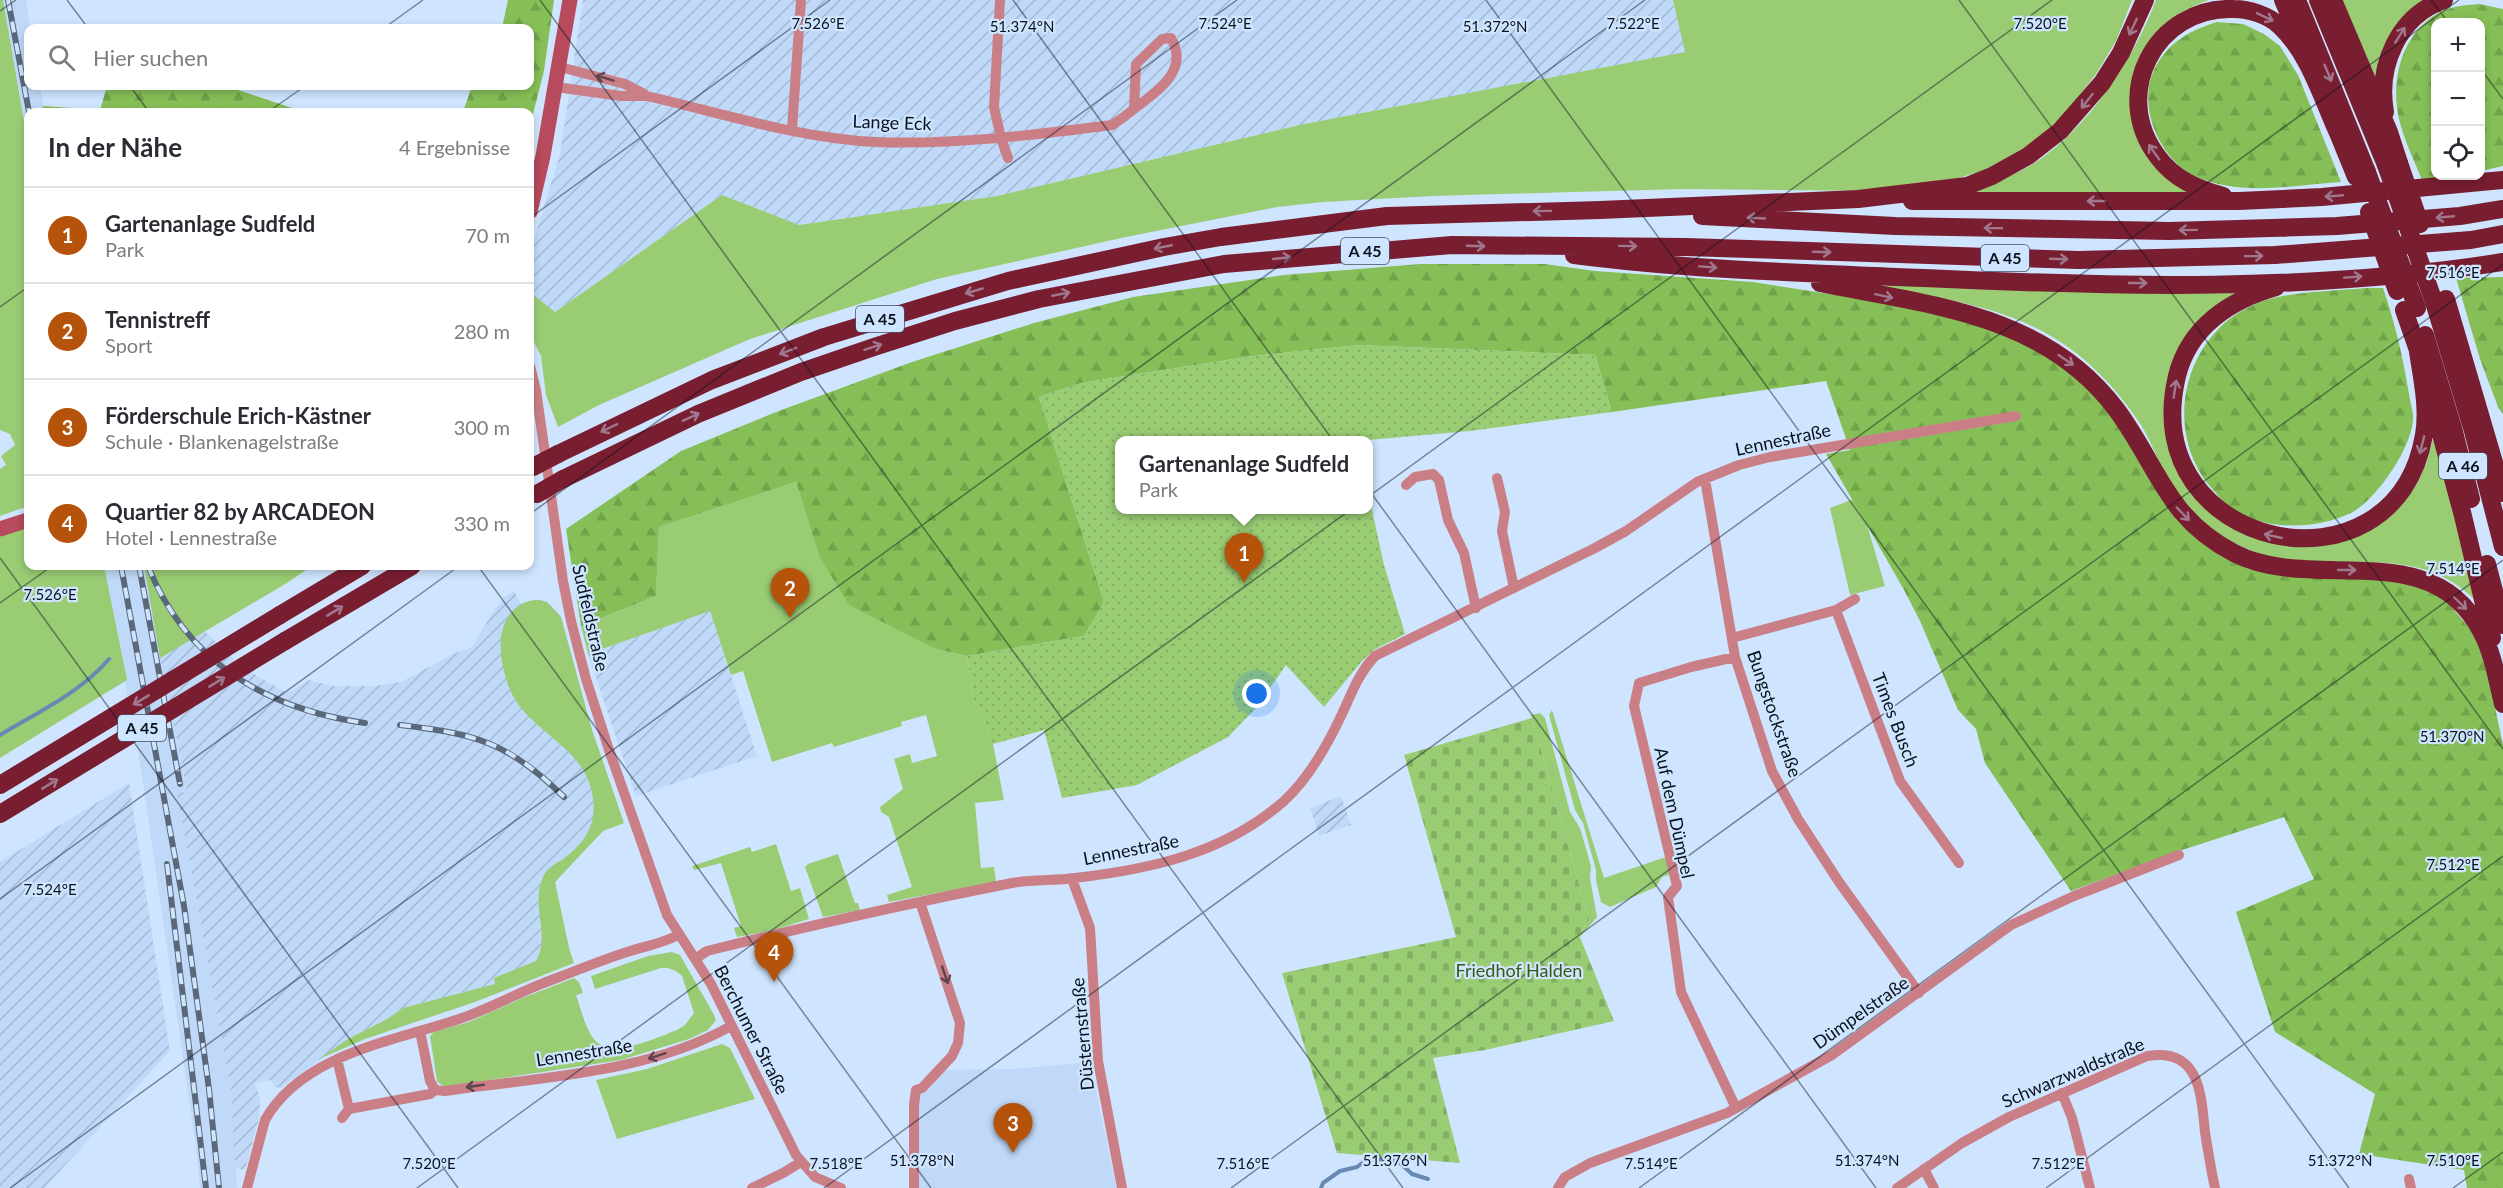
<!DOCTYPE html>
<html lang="de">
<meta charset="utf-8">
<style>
body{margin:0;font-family:Lato,sans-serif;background:#f7f7f7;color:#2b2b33}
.controls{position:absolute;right:18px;top:18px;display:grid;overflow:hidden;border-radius:12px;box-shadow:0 3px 9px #0003}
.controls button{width:54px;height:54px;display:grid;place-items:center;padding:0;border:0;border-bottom:2px solid #e1e1e2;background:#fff;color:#2b2b33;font:30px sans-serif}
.you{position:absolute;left:1257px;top:694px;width:21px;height:21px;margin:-15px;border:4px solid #fff;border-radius:50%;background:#1a73e8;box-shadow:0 0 0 9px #1a73e833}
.badge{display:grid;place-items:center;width:39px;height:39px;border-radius:50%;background:#b45309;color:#fff;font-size:20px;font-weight:700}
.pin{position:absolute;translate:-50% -50px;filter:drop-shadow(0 2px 3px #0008)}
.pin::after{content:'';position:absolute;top:32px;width:21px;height:18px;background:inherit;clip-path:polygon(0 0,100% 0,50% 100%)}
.popup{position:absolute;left:1115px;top:436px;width:258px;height:78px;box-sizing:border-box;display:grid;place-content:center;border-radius:12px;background:#fff;filter:drop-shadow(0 2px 4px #0005);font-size:20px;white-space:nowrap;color:#7c7c81}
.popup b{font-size:22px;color:#2b2b33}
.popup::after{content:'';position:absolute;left:50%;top:100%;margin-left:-12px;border:12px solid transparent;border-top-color:#fff}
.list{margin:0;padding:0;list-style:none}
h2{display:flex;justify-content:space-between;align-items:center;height:78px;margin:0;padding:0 24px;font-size:26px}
h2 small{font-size:20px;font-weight:400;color:#7c7c81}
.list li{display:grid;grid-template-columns:39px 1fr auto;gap:18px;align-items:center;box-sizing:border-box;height:96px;padding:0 24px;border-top:2px solid #e1e1e2}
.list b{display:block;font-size:22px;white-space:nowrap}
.list p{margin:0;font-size:20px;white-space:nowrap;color:#7c7c81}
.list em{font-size:20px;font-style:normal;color:#7c7c81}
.icon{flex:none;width:33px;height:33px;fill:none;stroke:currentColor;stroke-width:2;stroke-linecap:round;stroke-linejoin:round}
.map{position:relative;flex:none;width:2503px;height:1188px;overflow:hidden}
.search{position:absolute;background:#fff;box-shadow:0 3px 9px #0003;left:24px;top:24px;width:510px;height:66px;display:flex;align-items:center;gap:15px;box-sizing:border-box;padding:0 21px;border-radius:12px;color:#7c7c81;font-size:22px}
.panel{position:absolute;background:#fff;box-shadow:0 3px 9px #0003;left:24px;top:108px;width:510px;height:462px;border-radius:12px}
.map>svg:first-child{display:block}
</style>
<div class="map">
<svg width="2503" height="1188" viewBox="0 0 2503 1188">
<defs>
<pattern id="industrial-furrows" width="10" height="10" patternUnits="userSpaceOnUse" patternTransform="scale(1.5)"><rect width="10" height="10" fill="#c0d9f8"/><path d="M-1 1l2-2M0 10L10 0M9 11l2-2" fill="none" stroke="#a4b9d4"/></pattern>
<pattern id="forest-firs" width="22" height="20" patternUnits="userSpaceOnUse" patternTransform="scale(1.5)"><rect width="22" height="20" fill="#86bf57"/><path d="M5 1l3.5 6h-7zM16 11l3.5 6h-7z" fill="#72a34b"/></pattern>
<pattern id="cemetery-stones" width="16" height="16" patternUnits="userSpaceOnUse" patternTransform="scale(1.5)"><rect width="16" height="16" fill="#9acc74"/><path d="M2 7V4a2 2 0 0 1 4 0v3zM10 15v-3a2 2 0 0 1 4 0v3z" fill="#83ae64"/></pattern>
<pattern id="garden-dots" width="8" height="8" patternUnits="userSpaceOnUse" patternTransform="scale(1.5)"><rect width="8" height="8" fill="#9acc74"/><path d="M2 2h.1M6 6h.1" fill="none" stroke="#83ae64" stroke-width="1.8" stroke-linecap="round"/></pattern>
</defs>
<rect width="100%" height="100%" fill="#cfe5ff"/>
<!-- built -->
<path fill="#c0d9f8" d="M3,0H26L30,28H28V86H40L44,112H28V144Z
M104,566H144L187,791L177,794L231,1089L237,1188H200L196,1148L142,776Z
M1090,1062L1116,1188H917L915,1097L939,1070L1013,1069Z"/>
<!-- industrial -->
<path fill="url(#industrial-furrows)" d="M583,0H1673L1686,52L1304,124L997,196L798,225L722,195L555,312L530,292V253L560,154Z
M514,591L521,604L533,600H543L553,607L561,617L592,730L624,823L603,831L555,882L569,948L495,984L403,1008L387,1019L348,1039L281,1088L274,1087L271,1080L255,1083L260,1098L259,1118L245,1170L235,1168L231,1089L177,794L187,791L156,633L198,625L242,667L287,693L309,680L333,686H374L401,682L453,654L472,647L495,609L503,598Z
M710,611L757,756L636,796L588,654Z
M129,783L170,1051L44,1188H0V862Z
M1341,796L1351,825L1319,836L1310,808Z"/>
<!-- green -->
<path fill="#9acc74" d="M0,0H3L28,144V506L0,516V469L6,465L1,456L15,445L10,434L0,430Z
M1673,0H2132L2116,41L2096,74L2061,119L2041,137L2010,158L1983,171L1958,178L1892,191L1684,189L1574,192L1432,196L1323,202L1277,207L1126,237L937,279L750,339L599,405L558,427L546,395L541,356L530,334V292L555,312L722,195L799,225L997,196L1304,124L1685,52Z
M2156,0H2209C2192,6 2174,14 2161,28C2142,49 2121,108 2137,135C2147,151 2177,177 2191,193L1969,192C1990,183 2013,176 2033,164C2087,130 2134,59 2156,0Z
M2342,0H2429L2378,83Z
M1857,284L2239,290L2211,310L2167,416L2225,523L2246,534L2292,546H2317L2345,538L2404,500L2418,482L2426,464L2435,432L2477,602C2423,545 2353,569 2284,559C2268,557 2251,551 2236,544C2209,533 2183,504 2168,479C2157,460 2150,437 2137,419C2061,310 1977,304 1857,284Z
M796,482L819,556L936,649L967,656L975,706L979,705L993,744L1004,800L975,803L981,868L994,867L996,882L889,902L887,895L912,887L889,817L881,812L880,807L903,789L894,759L910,754L912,763L937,756L926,715L901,722L902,726L834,747L832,743L772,762L743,671L731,675L710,611L588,654L581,626L656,596L659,527Z
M1859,497L1885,586L1850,595L1830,508Z
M28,528V566H104L127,680L0,758V537L18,529Z
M144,566H312L287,583L160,658Z
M538,600L547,602L561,617L592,730L624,823L603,831L555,882L569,948L574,963L475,1002L365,1039L319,1059L348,1039L387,1019L403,1008L495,984L494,978L536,961C551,935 530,905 543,877C546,869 555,864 563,859C584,844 597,825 593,798C587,753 546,739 521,708C510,695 505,678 502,662C500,648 499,634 506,621C512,609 523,600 538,600Z
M1552,710L1604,878L1666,857L1671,874L1662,877L1656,887L1610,907L1601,902L1596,880V870L1583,823L1575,810L1549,715Z
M1540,713L1545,718L1570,812L1580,828L1591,866L1590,878L1597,917L1580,937L1579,935L1589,920L1531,715Z
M776,844L791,891L800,888L809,919L774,930L737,937L734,928L741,926L721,863L694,870L692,866L750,847L752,852Z
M838,854L855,903H858L860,910L823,917L805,867L808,864Z
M672,952L680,955L713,1013L716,1020L708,1030L689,1039L621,1060L450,1086H443L437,1081L430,1036L434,1032L469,1022L525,997L574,978L579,982L583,993L576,995C581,1009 585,1028 594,1039C610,1060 656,1038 677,1030L685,1025L694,1013L682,976C675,970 669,967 661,968L595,989L591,976L648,956Z
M722,1044L730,1048L755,1099L617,1139L596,1080L647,1069Z"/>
<!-- forest -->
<path fill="url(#forest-firs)" d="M508,0H554L544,71L530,126V112H463L472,86H530V28H502Z
M2479,4L2503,9V166L2481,171L2480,22H2436V176H2451L2422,180C2414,160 2404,140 2399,119C2390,79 2402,31 2442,11C2454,6 2467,5 2479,4Z
M2217,22L2243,24L2264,34L2280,46L2298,75L2341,182C2295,185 2239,197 2195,176C2159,159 2135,103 2156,66C2170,41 2191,30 2217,22Z
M107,86H226L304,112H44L43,106L100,110Z
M1420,264H1545L1595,271L1753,282L1894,304L2003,331L2059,363L2098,399L2212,549L2391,579L2428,589L2449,604L2472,631L2486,665L2503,745V1188H2467L2464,1170L2359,1154L2375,1094L2275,1032L2236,912L2314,879L2284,817L2179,851L2071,891L1985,763L1976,729L1958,710L1920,621L1903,588L1826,454L1850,450L1826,381L1612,412L1595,355L1359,345L1253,356L1081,383L1039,397L1104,602L1084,636L967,656L936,649L849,605L819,556L796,482L659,527L656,596L581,626L566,529L681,451L776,412L912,362L1034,323L1133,297L1284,275Z
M2503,277V414L2498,407L2480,359L2456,278Z
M2365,288H2383C2395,323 2403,357 2409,394C2410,402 2414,413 2413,421C2410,450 2377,499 2351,513C2316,530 2263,531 2229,508C2224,504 2219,496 2214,491C2162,435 2181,340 2249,307C2284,290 2328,292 2365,288Z"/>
<!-- cemetery -->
<path fill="url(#cemetery-stones)" d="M1532,718L1589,920L1579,935L1614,1021L1485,1050L1433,1058L1460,1163L1337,1153L1282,973L1456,937L1404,755Z"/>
<!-- garden -->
<path fill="url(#garden-dots)" d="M1359,345L1595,355L1612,412L1470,431L1368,440H1120V510H1368L1369,496L1384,565L1405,634L1374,650L1362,661L1324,707L1286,665L1256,708L1228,737L1137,785L1062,798L1044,730L993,744L979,706L975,707L967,656L1084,636L1104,602L1039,397L1081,383L1253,356Z"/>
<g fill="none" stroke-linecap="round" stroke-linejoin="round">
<!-- stream -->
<path stroke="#6889b1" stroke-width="4" d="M0,735C38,712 80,693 109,659
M1321,1188L1323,1183L1340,1171L1357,1167L1366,1160L1389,1159L1400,1163L1412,1174L1428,1179"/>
<!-- street -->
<path stroke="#ca7f87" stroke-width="10" d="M1000,0L994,107L1001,138L1008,158
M560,67L625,84L644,94
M556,87L621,96H647C721,113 798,138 875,142C954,145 1034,135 1112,125C1120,120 1127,115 1134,109C1157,91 1190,71 1171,38L1162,39L1136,64L1134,109
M792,129L801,0
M530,366L536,390L563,581L571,621L586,679L609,750L667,915L711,984L796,1155L815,1177L841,1188
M1497,478L1505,512L1502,531L1514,588
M1705,479L1735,657L1772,771L1798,819L1839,882L1919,993
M1406,485L1415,477L1433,474L1439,480L1448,520L1464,553L1476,608
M1836,610L1855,599
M1732,638L1836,610L1900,781L1959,863
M1735,657L1691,667L1639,683L1634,706L1677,886L1668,897L1681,992L1736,1108
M1072,879L1090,928L1098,1061L1122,1188
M695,959L707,951C808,926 910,903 1012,883C1033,879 1054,881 1075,878C1152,869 1225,853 1284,801C1308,779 1328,744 1342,714C1352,693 1358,674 1375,656L1595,548L1626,531L1697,482L1739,465L1770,457L2016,416
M420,1031L430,1081L435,1090
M337,1059L349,1109
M2062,1093L2072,1118L2090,1188
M342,1118L349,1109L430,1094L435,1090L445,1091C540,1077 646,1074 731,1026
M1924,1169L1934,1188
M2409,1179L2411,1188
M247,1188L265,1120C303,1053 396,1041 462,1018C494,1007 523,990 554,979C578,970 602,960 627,952C644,946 662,944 678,935
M752,1188L783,1173L801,1162
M914,1188V1105L916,1090L922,1088L952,1056L958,1043L960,1023L920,902
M1558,1188L1565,1177L1590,1163L1727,1113L1832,1055L2011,925L2074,896L2179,855
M1897,1188L1962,1143L2009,1117L2147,1056C2200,1047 2201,1094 2205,1132C2208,1151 2211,1170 2215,1188"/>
<!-- secondary -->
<path stroke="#b74a5c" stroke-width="15" d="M530,212L543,156L570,0
M0,529L28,520"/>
<!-- highway -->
<path stroke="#791e31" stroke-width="18" d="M2283,0L2301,42
M2297,0L2367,172
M2318,0L2386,165
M2333,0L2389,132L2399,163
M2385,112C2377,66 2398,16 2444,0
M2334,123L2356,177
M2223,196C2198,189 2174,179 2158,157C2110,95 2155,6 2234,9C2249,9 2268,15 2280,26C2309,53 2322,98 2338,133
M1912,201H2239L2322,197L2503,180
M1702,216L1895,226L2170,231L2337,226L2460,216L2503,209
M1574,255C1690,270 1807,273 1924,278C2114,287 2315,292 2503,262
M1820,283C1928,305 2044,313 2116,409C2158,465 2165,517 2234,553C2313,594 2431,534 2481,631C2493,653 2497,680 2503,704
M2276,287C2230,300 2189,327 2177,376C2135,551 2395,605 2424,435C2429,406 2421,374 2417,345
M2446,299L2503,493
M2434,302L2473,431L2503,547
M2404,310L2420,356
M2425,335L2453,428L2471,499
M2431,397L2463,516L2492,638
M558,454L712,380L824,337L1008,281L1164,247L1221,237L1387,216L1600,210L1858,199L1967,186L1992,176L2028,156L2060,131L2102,83L2121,53L2145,0
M563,479L698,414L801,372L874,347L955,321L1039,299L1224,264L1452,245L1686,247L2078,260L2275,255L2471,240L2503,234
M2487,564L2503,625
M280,615L362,566
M285,641L412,566"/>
<defs>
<path id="rail" d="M8,0L29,112
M121,566L184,906L209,1089L219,1188
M139,566L180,784
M148,566C186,661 265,709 365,723
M400,725C476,734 508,742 564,797
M167,864L206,1188"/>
</defs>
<!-- rail casing -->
<use href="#rail" stroke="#5a687a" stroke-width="6"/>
<!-- rail -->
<use href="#rail" stroke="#cfe5ff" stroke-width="4" stroke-dasharray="11" stroke-linecap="butt"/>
<!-- highway-bridge -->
<path stroke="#791e31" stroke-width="18" d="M2399,163L2420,224
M2386,165L2434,302
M2367,172L2417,308
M2369,212L2397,291
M533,467L558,454
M537,494L563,479
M0,785L280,615
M0,814L285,641"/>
</g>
<!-- one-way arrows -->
<defs><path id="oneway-shaft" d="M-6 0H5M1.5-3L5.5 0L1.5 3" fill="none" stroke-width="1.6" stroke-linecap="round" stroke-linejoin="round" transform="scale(1.5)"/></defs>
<g stroke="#a0788e">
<use href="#oneway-shaft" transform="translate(2265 17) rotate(26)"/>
<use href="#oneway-shaft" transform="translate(2133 27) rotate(115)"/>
<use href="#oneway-shaft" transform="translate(2400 35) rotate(-58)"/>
<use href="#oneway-shaft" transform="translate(2328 73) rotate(67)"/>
<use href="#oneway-shaft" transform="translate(2087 101) rotate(128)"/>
<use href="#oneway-shaft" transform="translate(2154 152) rotate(-125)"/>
<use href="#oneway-shaft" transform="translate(2334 196) rotate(175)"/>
<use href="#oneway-shaft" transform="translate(2096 201) rotate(-180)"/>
<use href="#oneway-shaft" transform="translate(1542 211) rotate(179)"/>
<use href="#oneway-shaft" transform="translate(2445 217) rotate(175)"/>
<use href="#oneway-shaft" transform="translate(1756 218) rotate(-177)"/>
<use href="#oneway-shaft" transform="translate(1993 228) rotate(-179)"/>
<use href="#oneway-shaft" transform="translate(2188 230) rotate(179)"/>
<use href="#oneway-shaft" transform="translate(1476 246) rotate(2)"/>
<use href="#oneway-shaft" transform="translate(1628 246) rotate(1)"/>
<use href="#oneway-shaft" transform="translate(1163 247) rotate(169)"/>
<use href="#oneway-shaft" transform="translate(1822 252) rotate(2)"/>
<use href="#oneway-shaft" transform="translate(2254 256) rotate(-1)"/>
<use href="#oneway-shaft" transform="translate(1282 258) rotate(-6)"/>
<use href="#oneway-shaft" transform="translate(2059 259) rotate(2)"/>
<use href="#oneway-shaft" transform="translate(1708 267) rotate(4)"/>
<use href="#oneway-shaft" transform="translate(2353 277) rotate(-4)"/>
<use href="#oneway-shaft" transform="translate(2138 283)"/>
<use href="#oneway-shaft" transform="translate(974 291) rotate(164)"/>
<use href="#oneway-shaft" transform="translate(1061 294) rotate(-11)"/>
<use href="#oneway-shaft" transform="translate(1884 296) rotate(12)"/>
<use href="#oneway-shaft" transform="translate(873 347) rotate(-18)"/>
<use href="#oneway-shaft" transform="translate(788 351) rotate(159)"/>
<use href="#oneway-shaft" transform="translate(2066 360) rotate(34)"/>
<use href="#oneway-shaft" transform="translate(2175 389) rotate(-81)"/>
<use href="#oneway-shaft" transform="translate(691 417) rotate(-25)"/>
<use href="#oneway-shaft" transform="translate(609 428) rotate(154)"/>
<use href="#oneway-shaft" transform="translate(2422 445) rotate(104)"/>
<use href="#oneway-shaft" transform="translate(2183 514) rotate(46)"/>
<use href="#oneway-shaft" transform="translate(2273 536) rotate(-167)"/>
<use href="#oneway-shaft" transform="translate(2347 570)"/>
<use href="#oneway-shaft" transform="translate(2460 603) rotate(44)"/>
<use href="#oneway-shaft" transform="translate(335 611) rotate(-31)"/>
<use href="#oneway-shaft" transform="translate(217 682) rotate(-31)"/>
<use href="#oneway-shaft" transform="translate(141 700) rotate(149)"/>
<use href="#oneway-shaft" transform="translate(50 784) rotate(-31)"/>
</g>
<g stroke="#60434d">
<use href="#oneway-shaft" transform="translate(605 78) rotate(-163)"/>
<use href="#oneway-shaft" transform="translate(945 975) rotate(71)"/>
<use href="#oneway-shaft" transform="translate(657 1056) rotate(162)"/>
<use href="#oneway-shaft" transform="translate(475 1086) rotate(172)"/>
</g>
<!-- ticks -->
<path fill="none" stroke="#09121d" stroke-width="1.5" stroke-opacity="0.45" d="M67,0L88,28M540,0L1403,1188M1013,0L1876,1188M1486,0L2349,1188M1959,0L2503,749M2431,0L2448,22M0,11L16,0M384,28L423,0M2480,68L2503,99M130,86L149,112M268,112L305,86M530,218L830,0M0,307L28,287M530,514L1237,0M0,558L458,1188M478,566L931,1188M0,603L52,566M0,899L459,566M10,1188L1645,0M417,1188L2052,0M824,1188L2459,0M1231,1188L2503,264M1639,1188L2503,560M2046,1188L2503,856M2453,1188L2503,1152"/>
<g text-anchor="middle" stroke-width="4.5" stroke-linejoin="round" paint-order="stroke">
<!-- shield labels -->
<g fill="#cfe5ff" stroke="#445161" stroke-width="1.5">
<rect x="1341" y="238" width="48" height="26" rx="4.5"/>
<rect x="1981" y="245" width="48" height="26" rx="4.5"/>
<rect x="856" y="306" width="48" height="26" rx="4.5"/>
<rect x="2439" y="453" width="48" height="26" rx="4.5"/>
<rect x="118" y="715" width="48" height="26" rx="4.5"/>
</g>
<g font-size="16" font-weight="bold" fill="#09121d">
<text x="1365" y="257">A 45</text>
<text x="2005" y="264">A 45</text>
<text x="880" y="325">A 45</text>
<text x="2463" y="472">A 46</text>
<text x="142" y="734">A 45</text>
</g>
<!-- street labels -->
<g font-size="18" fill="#09121d" stroke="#cfe5ff">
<text transform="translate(892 123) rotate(2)" y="6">Lange Eck</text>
<text transform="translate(1783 440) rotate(-12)" y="6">Lennestraße</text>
<text transform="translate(590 618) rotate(77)" y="6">Sudfeldstraße</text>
<text transform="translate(1774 714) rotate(71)" y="6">Bungstockstraße</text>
<text transform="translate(1895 720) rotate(69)" y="6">Times Busch</text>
<text transform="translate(1674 813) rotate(78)" y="6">Auf dem Dümpel</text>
<text transform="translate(1131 850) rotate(-11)" y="6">Lennestraße</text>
<text transform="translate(1861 1013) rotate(-35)" y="6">Dümpelstraße</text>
<text transform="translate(751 1030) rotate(63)" y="6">Berchumer Straße</text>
<text transform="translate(1083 1034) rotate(-95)" y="6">Düsternstraße</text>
<text transform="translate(584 1053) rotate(-9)" y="6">Lennestraße</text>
<text transform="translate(2073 1073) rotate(-23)" y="6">Schwarzwaldstraße</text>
</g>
<!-- park labels -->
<g font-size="18" fill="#365a12" stroke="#cfe5ff">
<text x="1519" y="977">Friedhof Halden</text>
</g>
</g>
<g font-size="15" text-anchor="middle" fill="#09121d" stroke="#cfe5ff" stroke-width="4.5" stroke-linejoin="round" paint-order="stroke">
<text x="818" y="29">7.526°E</text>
<text x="1225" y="29">7.524°E</text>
<text x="1633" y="29">7.522°E</text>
<text x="2040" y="29">7.520°E</text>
<text x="1022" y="32">51.374°N</text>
<text x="1495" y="32">51.372°N</text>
<text x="2453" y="278">7.516°E</text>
<text x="2453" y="574">7.514°E</text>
<text x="50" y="600">7.526°E</text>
<text x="2452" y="742">51.370°N</text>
<text x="2453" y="870">7.512°E</text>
<text x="50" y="895">7.524°E</text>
<text x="2453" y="1166">7.510°E</text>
<text x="922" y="1166">51.378°N</text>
<text x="1395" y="1166">51.376°N</text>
<text x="1867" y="1166">51.374°N</text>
<text x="2340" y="1166">51.372°N</text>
<text x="429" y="1169">7.520°E</text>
<text x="836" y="1169">7.518°E</text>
<text x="1243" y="1169">7.516°E</text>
<text x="1651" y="1169">7.514°E</text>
<text x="2058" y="1169">7.512°E</text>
</g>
</svg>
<div class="controls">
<button>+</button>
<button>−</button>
<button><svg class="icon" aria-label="locate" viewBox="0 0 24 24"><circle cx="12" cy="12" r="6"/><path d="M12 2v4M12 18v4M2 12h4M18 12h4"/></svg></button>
</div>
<div class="you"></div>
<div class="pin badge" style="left:1244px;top:583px">1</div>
<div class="popup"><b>Gartenanlage Sudfeld</b>Park</div>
<div class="pin badge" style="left:790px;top:618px">2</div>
<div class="pin badge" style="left:1013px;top:1153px">3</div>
<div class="pin badge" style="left:774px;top:982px">4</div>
<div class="search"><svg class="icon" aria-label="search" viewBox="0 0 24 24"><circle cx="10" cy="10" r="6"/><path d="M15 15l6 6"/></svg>Hier suchen</div>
<section class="panel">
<h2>In der Nähe<small>4 Ergebnisse</small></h2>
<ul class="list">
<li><span class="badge">1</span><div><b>Gartenanlage Sudfeld</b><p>Park</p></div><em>70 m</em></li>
<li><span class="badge">2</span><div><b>Tennistreff</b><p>Sport</p></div><em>280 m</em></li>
<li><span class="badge">3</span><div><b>Förderschule Erich-Kästner</b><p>Schule · Blankenagelstraße</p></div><em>300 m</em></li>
<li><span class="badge">4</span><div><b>Quartier 82 by ARCADEON</b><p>Hotel · Lennestraße</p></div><em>330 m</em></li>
</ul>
</section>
</div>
